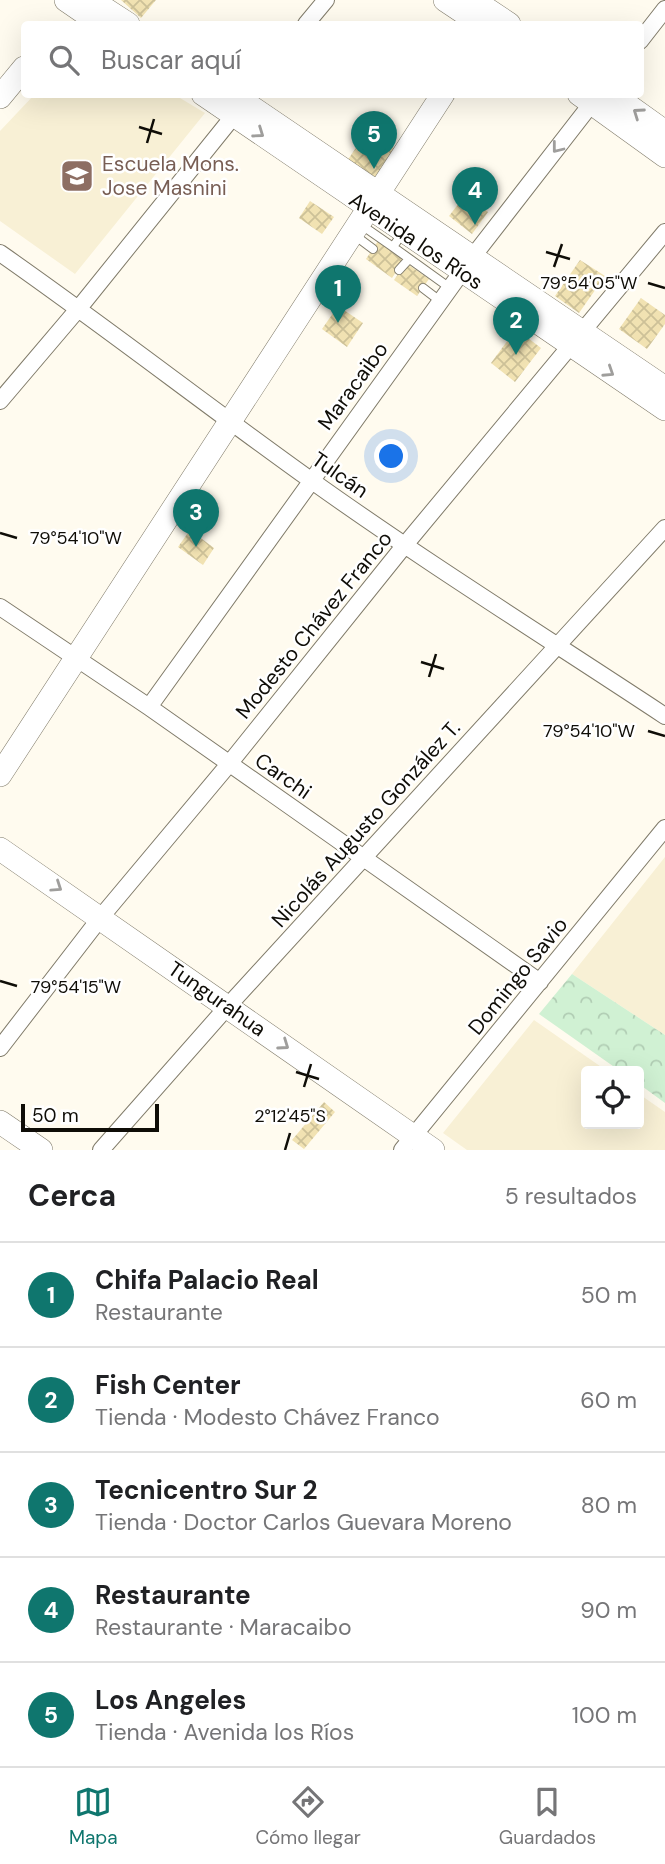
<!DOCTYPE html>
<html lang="es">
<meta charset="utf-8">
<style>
body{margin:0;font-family:"DM Sans",sans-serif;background:#f2f2f2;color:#202124}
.controls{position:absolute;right:21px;bottom:21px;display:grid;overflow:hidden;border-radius:7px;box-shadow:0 7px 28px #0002}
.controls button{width:63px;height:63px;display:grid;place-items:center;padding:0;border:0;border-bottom:2px solid #e0e0e0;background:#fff;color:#202124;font:35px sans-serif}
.scale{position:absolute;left:21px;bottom:18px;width:138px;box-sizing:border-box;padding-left:7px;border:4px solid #0f0d07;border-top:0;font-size:19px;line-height:24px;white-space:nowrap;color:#0f0d07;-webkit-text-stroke:5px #fff;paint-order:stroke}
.you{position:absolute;left:392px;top:457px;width:24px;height:24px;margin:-18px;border:5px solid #fff;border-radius:50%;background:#1a73e8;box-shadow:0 0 0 10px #1a73e833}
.badge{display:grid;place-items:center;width:46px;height:46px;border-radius:50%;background:#0f766e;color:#fff;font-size:23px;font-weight:700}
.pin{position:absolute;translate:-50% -58px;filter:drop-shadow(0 2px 4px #0008)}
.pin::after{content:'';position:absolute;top:37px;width:24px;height:21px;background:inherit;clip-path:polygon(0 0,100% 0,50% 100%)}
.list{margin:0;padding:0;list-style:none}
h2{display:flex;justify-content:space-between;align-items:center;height:91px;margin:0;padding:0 28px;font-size:30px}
h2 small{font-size:23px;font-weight:400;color:#757577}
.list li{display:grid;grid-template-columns:46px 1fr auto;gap:21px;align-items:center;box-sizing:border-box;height:105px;padding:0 28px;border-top:2px solid #e0e0e0}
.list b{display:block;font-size:26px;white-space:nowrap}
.list p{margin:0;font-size:23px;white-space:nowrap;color:#757577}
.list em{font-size:23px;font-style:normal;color:#757577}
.icon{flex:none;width:38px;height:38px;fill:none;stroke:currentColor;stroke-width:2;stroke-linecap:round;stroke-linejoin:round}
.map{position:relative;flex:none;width:665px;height:1150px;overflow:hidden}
.search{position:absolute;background:#fff;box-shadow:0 7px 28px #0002;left:21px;right:21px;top:21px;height:77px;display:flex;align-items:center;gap:18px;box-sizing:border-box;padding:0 24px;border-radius:7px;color:#757577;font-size:26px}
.sheet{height:616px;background:#fff}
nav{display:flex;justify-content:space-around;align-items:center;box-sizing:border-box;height:98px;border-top:2px solid #e0e0e0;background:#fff;font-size:19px;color:#757577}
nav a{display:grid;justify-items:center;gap:4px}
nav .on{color:#0f766e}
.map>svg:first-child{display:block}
</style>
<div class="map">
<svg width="665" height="1150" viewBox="0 0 665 1150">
<defs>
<pattern id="park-crowns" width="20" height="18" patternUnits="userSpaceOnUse" patternTransform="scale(1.75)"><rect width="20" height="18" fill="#d0f1d3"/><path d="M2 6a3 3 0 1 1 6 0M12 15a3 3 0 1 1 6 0" fill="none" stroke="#b1cdb4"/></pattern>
<pattern id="building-cross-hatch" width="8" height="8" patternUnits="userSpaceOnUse" patternTransform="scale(1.75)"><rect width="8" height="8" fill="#f1e2b2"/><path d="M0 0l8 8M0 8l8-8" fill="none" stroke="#cdc198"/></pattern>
</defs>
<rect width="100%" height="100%" fill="#fffbef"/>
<!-- built -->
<path fill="#f8f0d5" d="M34,95H175L205,113L75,274L0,221V131Z
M665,857V1035L572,974Z
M534,1020L607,1071H586V1124H639V1094L665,1112V1150H467L443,1133Z"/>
<!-- park -->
<path fill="url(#park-crowns)" d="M572,974L665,1035V1103L639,1084V1071H620L539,1014Z"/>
<!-- building -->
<path fill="url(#building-cross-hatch)" d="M121,0H156L141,18Z
M368,130L394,148L374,179L347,161Z
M466,194L488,212L472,234L449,216Z
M310,201L334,217L322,234L299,218Z
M378,241L404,260L392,278L366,259Z
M580,260L605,276L579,313L555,296Z
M406,263L429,279L417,296L394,280Z
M641,298L665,315V324L647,349L619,329Z
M338,306L363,323L347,347L322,329Z
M516,329L541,348L515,382L491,363Z
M190,530L214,548L203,565L178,547Z
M324,1102L335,1112L304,1149L292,1140Z"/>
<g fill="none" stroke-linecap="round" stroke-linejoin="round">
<defs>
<path id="lane" d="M360,224L393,247
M403,232L393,247L450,288
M353,234L373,249
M399,270L409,259
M423,288L440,301"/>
<path id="street" d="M306,24L326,0
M640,41L665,9
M0,253C106,327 207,406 312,481C427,563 547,638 665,716
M0,401L79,308L240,108
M0,607L149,707L540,982
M149,707L471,259L599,94
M0,1048L101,917L229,764L404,546L665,232
M101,1150L228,1006L665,528
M402,1150L665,828"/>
<path id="secondary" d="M66,0L101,24
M91,0L128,24
M445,0L481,24
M473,0L509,24
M203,94L665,409
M232,94L665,388
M579,94L665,156
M612,94L665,132
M0,97L24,68
M0,775L443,94
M0,849L433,1150
M0,1122L41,1150"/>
</defs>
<!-- lane casing -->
<use href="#lane" stroke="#807b6a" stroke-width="10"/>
<!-- street casing -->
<use href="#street" stroke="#807b6a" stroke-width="18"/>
<!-- secondary casing -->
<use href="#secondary" stroke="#807b6a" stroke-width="24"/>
<!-- lane -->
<use href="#lane" stroke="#fff" stroke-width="8"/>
<!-- street -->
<use href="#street" stroke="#fff" stroke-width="16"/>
<!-- secondary -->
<use href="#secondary" stroke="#fff" stroke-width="23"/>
</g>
<!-- one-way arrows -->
<defs><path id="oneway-chevron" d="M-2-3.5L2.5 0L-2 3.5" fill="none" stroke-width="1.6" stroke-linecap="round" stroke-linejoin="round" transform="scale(1.75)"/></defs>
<g stroke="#9f9e9c">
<use href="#oneway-chevron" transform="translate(638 113) rotate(-145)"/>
<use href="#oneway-chevron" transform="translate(259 133) rotate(35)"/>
<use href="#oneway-chevron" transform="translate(557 148) rotate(128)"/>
<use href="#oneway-chevron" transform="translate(609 372) rotate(33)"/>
<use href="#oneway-chevron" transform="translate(57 887) rotate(34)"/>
<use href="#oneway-chevron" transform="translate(284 1045) rotate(35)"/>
</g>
<!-- ticks -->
<path fill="none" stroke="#0f0d07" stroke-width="2.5" d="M139,127L162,134M147,143L154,119M546,252L570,259M554,267L562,244M648,283L665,288M0,533L17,538M421,662L444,669M429,677L436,654M648,731L665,736M0,981L17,986M296,1072L319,1079M304,1087L311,1064M285,1150L290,1133"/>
<!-- icons -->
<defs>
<symbol id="school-square" viewBox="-11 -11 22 22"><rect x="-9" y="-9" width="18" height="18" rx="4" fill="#8d6e63" stroke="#fff"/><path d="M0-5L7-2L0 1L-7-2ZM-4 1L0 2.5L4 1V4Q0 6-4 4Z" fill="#fff"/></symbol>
</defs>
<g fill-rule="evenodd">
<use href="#school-square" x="58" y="157" width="38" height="38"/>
</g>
<g text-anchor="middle" stroke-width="5" stroke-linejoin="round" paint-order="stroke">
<!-- education labels -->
<g font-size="21" fill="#785e54" stroke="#fff" text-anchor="start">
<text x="102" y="171">Escuela Mons.<tspan x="102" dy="24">Jose Masnini</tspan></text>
</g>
<!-- street labels -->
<g font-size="21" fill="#0f0d07" stroke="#fff">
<text transform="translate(416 241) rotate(34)" y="7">Avenida los Ríos</text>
<text transform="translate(353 386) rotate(-54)" y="7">Maracaibo</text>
<text transform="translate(340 475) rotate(35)" y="7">Tulcán</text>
<text transform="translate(314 625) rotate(-51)" y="7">Modesto Chávez Franco</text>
<text transform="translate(283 776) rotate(35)" y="7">Carchi</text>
<text transform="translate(366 824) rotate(-48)" y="7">Nicolás Augusto González T.</text>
<text transform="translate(518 976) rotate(-51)" y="7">Domingo Savio</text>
<text transform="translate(217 999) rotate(35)" y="7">Tungurahua</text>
</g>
</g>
<g font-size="18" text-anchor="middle" fill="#0f0d07" stroke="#fff" stroke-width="5" stroke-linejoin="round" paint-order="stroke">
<text x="589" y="289">79°54'05"W</text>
<text x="76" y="544">79°54'10"W</text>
<text x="589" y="737">79°54'10"W</text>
<text x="76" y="993">79°54'15"W</text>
<text x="290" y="1122">2°12'45"S</text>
</g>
</svg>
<div class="controls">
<button><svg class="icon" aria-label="locate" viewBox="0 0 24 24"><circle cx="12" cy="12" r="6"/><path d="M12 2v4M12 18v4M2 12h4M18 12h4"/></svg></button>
</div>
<div class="scale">50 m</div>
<div class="you"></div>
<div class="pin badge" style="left:338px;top:323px">1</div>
<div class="pin badge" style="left:516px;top:355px">2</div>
<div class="pin badge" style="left:196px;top:547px">3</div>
<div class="pin badge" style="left:475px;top:225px">4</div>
<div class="pin badge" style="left:374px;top:169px">5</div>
<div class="search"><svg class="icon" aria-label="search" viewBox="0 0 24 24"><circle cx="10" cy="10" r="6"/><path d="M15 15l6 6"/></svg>Buscar aquí</div>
</div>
<section class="sheet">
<h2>Cerca<small>5 resultados</small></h2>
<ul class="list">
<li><span class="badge">1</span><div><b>Chifa Palacio Real</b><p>Restaurante</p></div><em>50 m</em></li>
<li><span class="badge">2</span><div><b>Fish Center</b><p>Tienda · Modesto Chávez Franco</p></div><em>60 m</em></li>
<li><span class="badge">3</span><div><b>Tecnicentro Sur 2</b><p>Tienda · Doctor Carlos Guevara Moreno</p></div><em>80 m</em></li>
<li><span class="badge">4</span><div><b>Restaurante</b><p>Restaurante · Maracaibo</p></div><em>90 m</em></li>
<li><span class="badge">5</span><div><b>Los Angeles</b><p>Tienda · Avenida los Ríos</p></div><em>100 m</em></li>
</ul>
</section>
<nav>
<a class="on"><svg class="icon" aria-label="map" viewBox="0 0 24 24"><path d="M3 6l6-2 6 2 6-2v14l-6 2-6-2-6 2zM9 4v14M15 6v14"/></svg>Mapa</a>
<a><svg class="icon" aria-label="directions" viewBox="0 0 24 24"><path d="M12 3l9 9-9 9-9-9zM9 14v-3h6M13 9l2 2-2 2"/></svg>Cómo llegar</a>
<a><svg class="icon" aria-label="saved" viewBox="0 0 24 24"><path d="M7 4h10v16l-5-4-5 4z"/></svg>Guardados</a>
</nav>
